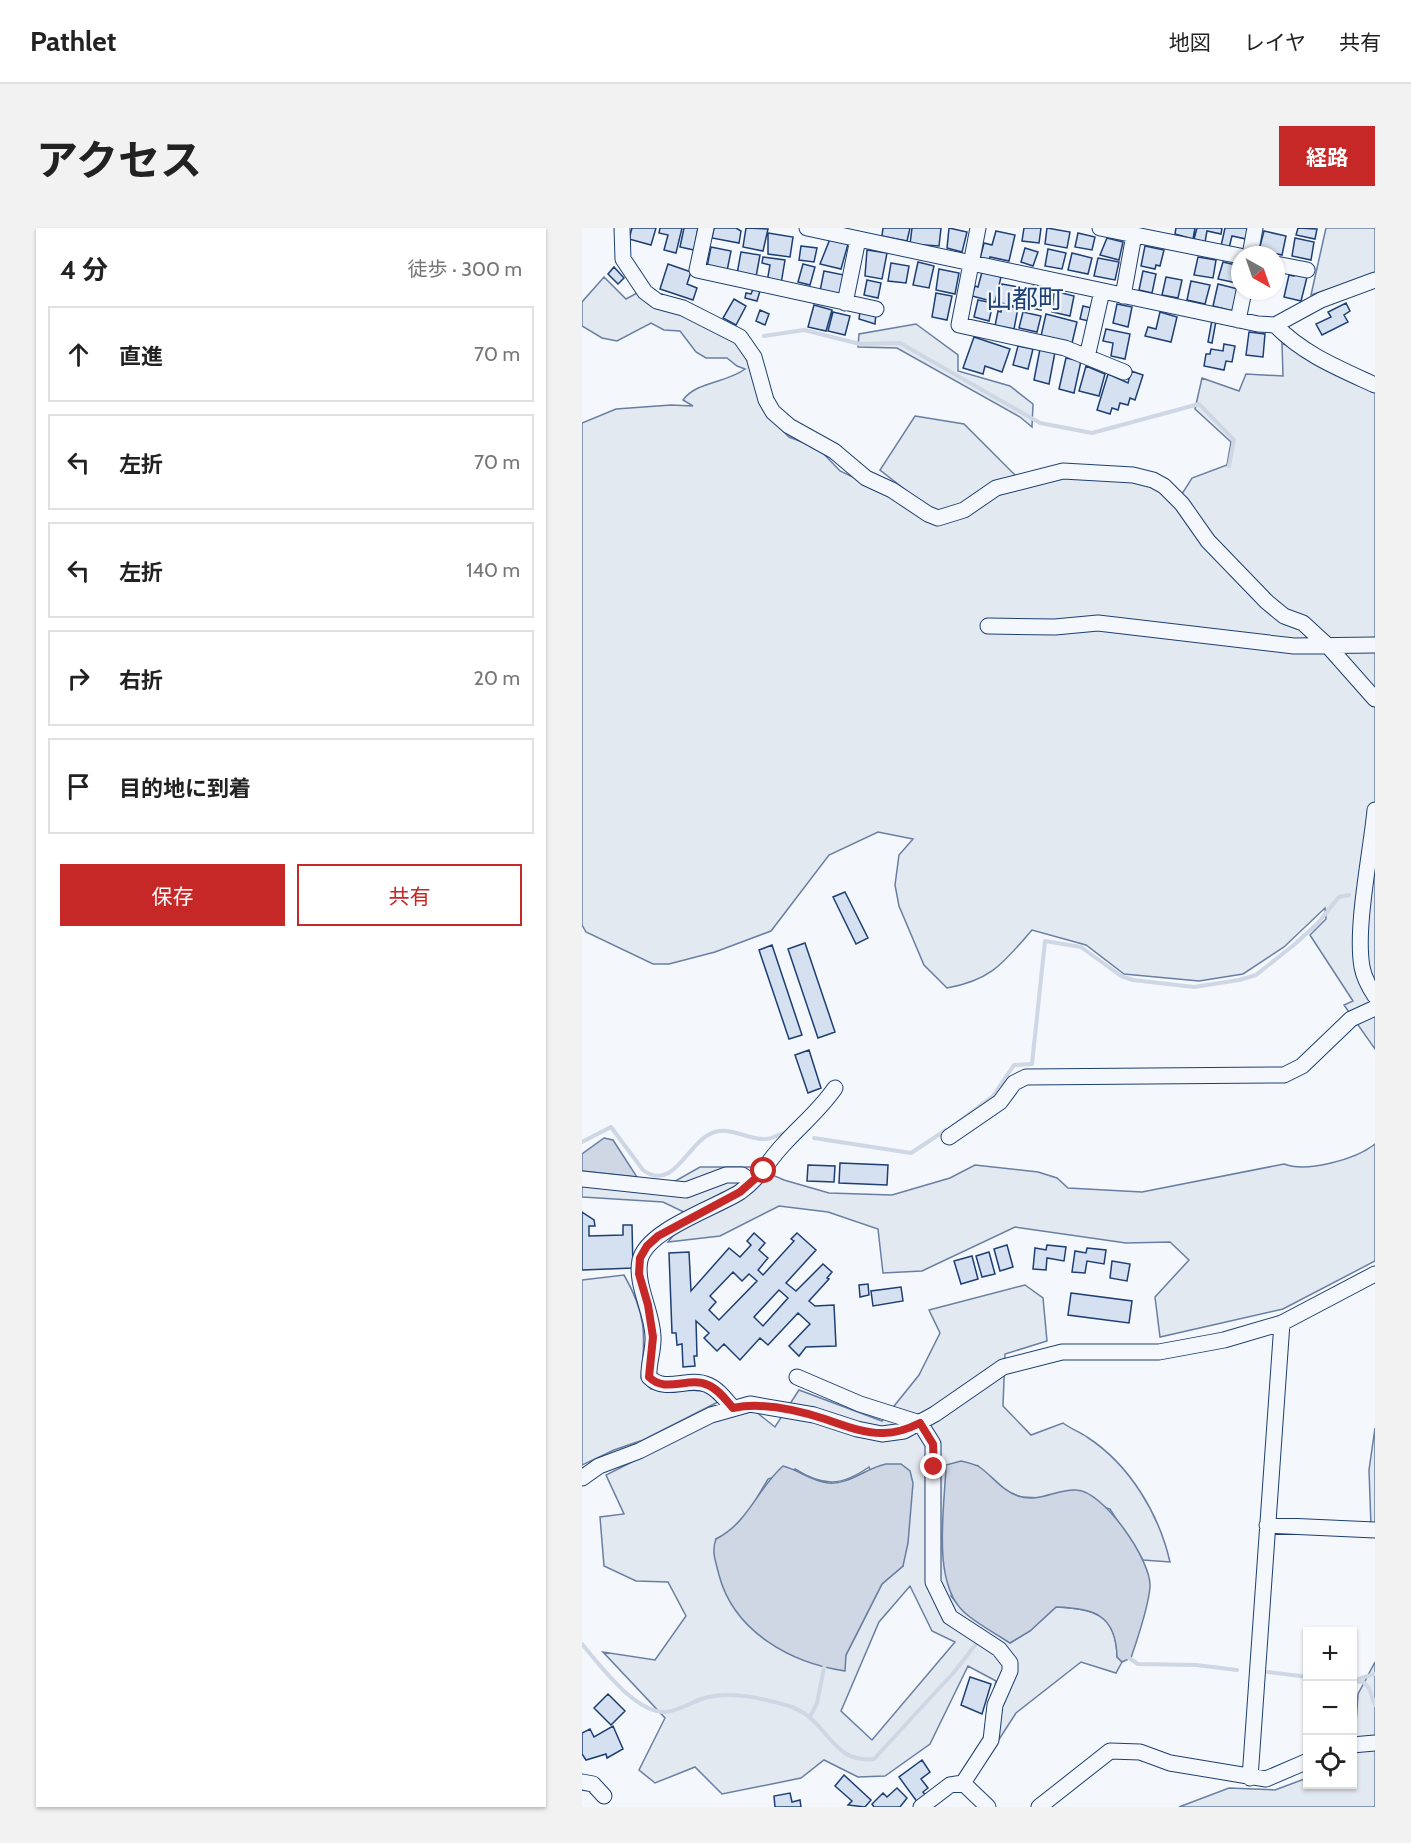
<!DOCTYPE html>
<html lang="ja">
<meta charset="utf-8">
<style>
body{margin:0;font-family:Cabin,"Noto Sans JP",sans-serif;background:#f2f2f2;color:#222}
.controls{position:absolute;right:18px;bottom:18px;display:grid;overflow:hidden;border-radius:0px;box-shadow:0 2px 4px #0004}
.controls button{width:54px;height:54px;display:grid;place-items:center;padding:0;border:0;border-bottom:2px solid #e0e0e0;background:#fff;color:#222;font:30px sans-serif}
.compass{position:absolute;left:649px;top:18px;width:54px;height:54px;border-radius:50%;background:#fff;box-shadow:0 2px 4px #0004;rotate:140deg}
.stop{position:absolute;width:18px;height:18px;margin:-14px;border:4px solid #c62828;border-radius:50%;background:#fff}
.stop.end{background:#c62828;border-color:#fff;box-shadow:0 2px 6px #0008}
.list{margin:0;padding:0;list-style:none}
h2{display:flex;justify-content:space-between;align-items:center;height:78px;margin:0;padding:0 24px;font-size:26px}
h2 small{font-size:20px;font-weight:400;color:#767676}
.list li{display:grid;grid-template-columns:39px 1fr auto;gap:18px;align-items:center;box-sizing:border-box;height:96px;margin:0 12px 12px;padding:0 12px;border:2px solid #e0e0e0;border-radius:0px}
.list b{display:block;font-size:22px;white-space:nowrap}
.list em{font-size:20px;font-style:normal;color:#767676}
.actions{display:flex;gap:12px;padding:18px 24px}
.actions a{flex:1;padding:14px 0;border:2px solid #c62828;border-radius:0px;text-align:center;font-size:21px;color:#c62828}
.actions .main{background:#c62828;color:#fff}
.icon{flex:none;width:33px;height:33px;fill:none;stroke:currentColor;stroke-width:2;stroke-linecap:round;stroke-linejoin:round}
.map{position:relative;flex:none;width:793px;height:1579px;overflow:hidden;border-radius:0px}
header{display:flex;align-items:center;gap:36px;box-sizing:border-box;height:84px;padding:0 30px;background:#fff;border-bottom:2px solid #e0e0e0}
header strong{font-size:28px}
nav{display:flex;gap:33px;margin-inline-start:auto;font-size:21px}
.intro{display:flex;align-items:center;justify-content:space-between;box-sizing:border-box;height:144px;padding:0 36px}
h1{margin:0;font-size:42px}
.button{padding:15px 27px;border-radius:0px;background:#c62828;color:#fff;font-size:21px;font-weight:700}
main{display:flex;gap:36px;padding:0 36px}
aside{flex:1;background:#fff;border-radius:0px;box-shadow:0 2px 4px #0004}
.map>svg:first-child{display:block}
</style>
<header>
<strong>Pathlet</strong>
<nav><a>地図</a><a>レイヤ</a><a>共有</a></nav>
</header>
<div class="intro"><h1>アクセス</h1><a class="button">経路</a></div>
<main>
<aside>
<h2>4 分<small>徒歩 · 300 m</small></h2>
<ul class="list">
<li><svg class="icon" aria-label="ahead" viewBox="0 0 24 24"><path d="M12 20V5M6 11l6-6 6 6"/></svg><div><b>直進</b></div><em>70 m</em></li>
<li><svg class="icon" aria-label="left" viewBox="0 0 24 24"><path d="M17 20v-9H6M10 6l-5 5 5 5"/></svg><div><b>左折</b></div><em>70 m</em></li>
<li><svg class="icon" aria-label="left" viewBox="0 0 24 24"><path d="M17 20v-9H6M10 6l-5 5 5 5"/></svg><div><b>左折</b></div><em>140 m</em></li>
<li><svg class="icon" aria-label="right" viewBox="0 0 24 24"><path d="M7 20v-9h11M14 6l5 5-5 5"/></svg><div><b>右折</b></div><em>20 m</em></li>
<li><svg class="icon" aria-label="arrive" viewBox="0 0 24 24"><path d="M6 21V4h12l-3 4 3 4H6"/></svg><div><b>目的地に到着</b></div></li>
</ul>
<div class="actions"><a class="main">保存</a><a>共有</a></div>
</aside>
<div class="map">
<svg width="793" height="1579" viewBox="0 0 793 1579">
<rect width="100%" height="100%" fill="#f4f7fb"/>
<!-- green -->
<path fill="#e3e9f0" stroke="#687fa3" stroke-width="1.5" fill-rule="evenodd" d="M744,0H793V46L729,67Z
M22,49L44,71L55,65L102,85L160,117L182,183L207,209L236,220L258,243L300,263L352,294C419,264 499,229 573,259C581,262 588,269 595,274L610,250L645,237L649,214L613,181L620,150L657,163L664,146L701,148L700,115L793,163V821L762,777L771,773L728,707L744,691L743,680L702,719L661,746L617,753L542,746L504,717L450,702C422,734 410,752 365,760L342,737L317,678L313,657L317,627L331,611L296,604L247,627L189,703L133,724L87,736H71L4,704L0,697V195L34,181L89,177L111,178L101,172C115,153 145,155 163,141L155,138L145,130H124L114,124L98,103L82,102L69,95L35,113L20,110L0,98V74Z
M334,96L376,127V143L428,158L451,176L450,199L438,189L315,120L276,119L277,106Z
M333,188L382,196L433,247L367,284L348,281L298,242Z
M793,916V1033L701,1081L578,1109L573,1069L607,1032L588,1014L544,1015L433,999L340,1043L301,1045L296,1001L246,984L197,978L138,1008L86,1014L108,987L81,974L0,969V949L90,955L118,939H172L202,952L247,965L310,967L368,950L393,937L456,944L475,950L486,960L560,964L702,936C725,945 774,931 793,916Z
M42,1047C64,1085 64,1107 59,1150L69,1161L124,1162L136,1174L61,1212L32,1222L0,1237V1052Z
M443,1057L461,1070L465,1113L423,1126L421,1178L449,1207L481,1195C489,1201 498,1204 505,1209C548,1237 577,1286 588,1334L561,1332L528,1281L479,1264L460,1270L439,1269L422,1262L396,1238L369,1368L382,1384L428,1415L448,1403L474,1379C511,1381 535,1386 535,1429L540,1434L534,1445L499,1434L434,1485L414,1516L403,1499L414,1453L386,1438L348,1516L303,1548L276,1549L242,1532L219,1550L140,1566L113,1539L73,1555L57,1542L83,1490L21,1424L73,1432L104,1388L86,1354L54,1353L22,1338L18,1289L42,1286L24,1247L135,1191L173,1183L193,1199L217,1162L300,1193L337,1147L358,1105L347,1082ZM287,1239L321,1338L300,1356L264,1427L134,1311L148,1304L163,1290L186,1251L213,1241C241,1259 260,1258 287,1239ZM328,1358L350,1403L373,1414L290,1512L259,1483L297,1394Z
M793,1200V1302L789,1298L787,1242Z
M793,1434V1579H597L647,1560L693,1562L725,1550L726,1556H770L776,1466Z"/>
<!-- water -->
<path fill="#cfd7e4" stroke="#687fa3" stroke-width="1.5" d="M22,910L31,912L55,949L0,943V926Z
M379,1233C384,1234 391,1236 396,1238C411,1248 419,1262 436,1268C457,1275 474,1261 494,1262C521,1262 570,1333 568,1359C566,1382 556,1408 549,1430L540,1434L535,1429C534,1386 511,1380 474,1379L448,1403L428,1415C413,1405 395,1396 382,1384C349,1354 363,1278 364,1237Z
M304,1236H319L328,1243L331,1255L326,1315L321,1338L300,1356L264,1427L263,1443C209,1435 152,1404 137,1347C134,1334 129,1324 134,1311C166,1295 175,1261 201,1238C217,1242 229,1253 246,1255C267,1257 284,1240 304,1236Z"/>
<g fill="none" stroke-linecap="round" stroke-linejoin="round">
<!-- stream -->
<path stroke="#cfd7e4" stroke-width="4" d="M182,108L222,102L278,116L318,115L458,195L510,205L617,176L652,212L647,238
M371,898L411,868L432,837L450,836L463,713L499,719L539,748L551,752L612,759L657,752L674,747L713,716L735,696L757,669L767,667
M232,910L329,925L364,902
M0,914L29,899L61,942C90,964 105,918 126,907C147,895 165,913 185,911C192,910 196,906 203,905
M0,1416C18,1437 52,1484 83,1484C97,1483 113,1472 126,1469C152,1463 183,1471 207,1478C246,1490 248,1536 292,1531L373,1443L397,1412
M544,1428L556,1436L614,1437L655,1442
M686,1444L726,1449
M773,1452L793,1446
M770,1453L781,1454L787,1460L793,1477
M228,1489L235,1475L243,1435"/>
</g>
<!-- building -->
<path fill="#d5e0f0" stroke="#1d3f73" stroke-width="1.5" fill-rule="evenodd" d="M50,0H74L69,17L47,11Z
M78,0H100L94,25L82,22L86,7L77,5Z
M102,0H116L112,22L98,19Z
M132,0H154L159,3L157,15L130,10Z
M164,0L186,1L181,23L161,19Z
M301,0H328L325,13L300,8Z
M330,0H359L357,18L328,16Z
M367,0L385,4L380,24L365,20Z
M442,0H459L457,15L440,13Z
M465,0L488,4L485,20L463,16Z
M594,0H613L611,11L593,6Z
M615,0H640L639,6L625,3L623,14L612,11Z
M643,0H666L664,11L650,8L647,20L639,18Z
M716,0L735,1L733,11L714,7Z
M414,3L433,7L427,33L408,29L407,33L398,31L402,15L410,17Z
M682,3L704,8L700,27L677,22Z
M186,5L211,9L208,29L186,26Z
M496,5L513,9L510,22L493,19Z
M525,10L541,14L537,32L518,27Z
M713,10L732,14L729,32L710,28Z
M248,11L266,16L259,41L238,36Z
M219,18L235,20L232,34L217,32Z
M563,18L582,22L578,38L574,37L573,41L559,38Z
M129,19L149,23L145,43L125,39Z
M443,20L456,24L451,38L439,34Z
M466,21L484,25L480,41L463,38Z
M285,22L305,25L300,51L283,48Z
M159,24L178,27L174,49L155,46Z
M490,25L510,30L506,46L486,42Z
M181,29L203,32L199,56L185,54L188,37L180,35Z
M616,29L634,32L631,50L612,47Z
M516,30L537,34L533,52L512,48Z
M336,34L352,38L347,60L331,57Z
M641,34L658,38L655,55L636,51Z
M309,35L327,38L324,55L306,53Z
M86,36L109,44L105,56L115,60L111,72L78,61Z
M221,36L233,39L228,57L216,54Z
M32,39L42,50L36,56L26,46Z
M357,41L377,45L373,66L354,62Z
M242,43L262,47L258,67L238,63Z
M561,43L574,46L570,65L557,62Z
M400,44L419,49L413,74L390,68L393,58L396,59Z
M712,46L725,49L719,73L702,69L707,47L712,48Z
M584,49L600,52L596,70L580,67Z
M285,52L299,55L296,70L282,67Z
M609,53L628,57L623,76L605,72Z
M420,56L441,60L436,79L415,74Z
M636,56L656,61L651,83L631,78Z
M451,58L464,61L459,82L450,80L453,69L448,68Z
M171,61L178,63L175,73L163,70L164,65L169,66Z
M472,63L492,68L488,88L470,84Z
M354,65L370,68L365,92L350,89Z
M152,71L164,78L154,97L141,90Z
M396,72L411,75L407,93L392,89Z
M764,75L768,83L762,87L766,94L740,107L734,96L749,89L746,84Z
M535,76L550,79L546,99L531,95Z
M232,77L250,82L244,103L226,99Z
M420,77L436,80L432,101L413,98L416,83L419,84Z
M501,78L510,80L507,93L498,91Z
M178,82L187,86L183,97L174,93Z
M278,83L294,85L293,96L277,91Z
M251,84L268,88L263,107L246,103Z
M441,84L459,88L455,104L437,100Z
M578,84L595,89L589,114L563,108L566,99L574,101Z
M464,86L495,94L490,115L459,108Z
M630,92L634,93L630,115L626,114Z
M524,101L548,106L543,131L529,128L531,115L521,113Z
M667,104L683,106L681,129L664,127Z
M392,109L428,121L420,144L403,138L401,146L381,140Z
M642,116L653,118L650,134L644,133L642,142L622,138L624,126H628L629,121L641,123Z
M436,118L451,121L446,141L431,137Z
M458,121L473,124L467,156L452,152Z
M484,130L499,133L492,165L477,161Z
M504,138L523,146L517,168L497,163Z
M549,143L561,147L553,172L548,170L546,177L538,175L536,182L530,180L528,186L515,182L526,146L546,155Z
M263,664L286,710L274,716L251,669Z
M223,715L253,804L236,810L206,721Z
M190,717L220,807L207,811L177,722Z
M227,822L239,860L226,865L213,827Z
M258,935L306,937L305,957L257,955Z
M226,937L253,938L252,954L225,953Z
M0,984L12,992L13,998H7V1008L41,1007V997H50L51,1040L0,1042Z
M172,1005L183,1015L177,1022L186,1030L176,1042L181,1047L212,1013L209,1011L215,1005L234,1022L204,1055L214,1063L241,1036L250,1044L245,1050L247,1051L227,1073L233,1078L252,1077L254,1118L224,1119L217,1128L207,1118L228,1096L216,1085L186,1117L178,1110L158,1132L142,1116L135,1123L122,1110L127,1105L114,1093L115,1128H112L113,1138L101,1139L100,1116L95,1117L94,1105H90L87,1025L107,1024L109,1063L147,1020L158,1029L169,1017L165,1013ZM151,1044L160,1053L167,1046L175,1053L137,1092L127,1082L134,1074L128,1068ZM197,1062L206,1070L181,1098L172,1089Z
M425,1017L431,1039L418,1043L412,1021Z
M465,1017L484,1019L482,1033L465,1030L464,1042L451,1041L453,1020L464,1022Z
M505,1020L524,1022L522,1036L505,1033L503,1045L490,1044L493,1023L504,1025Z
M407,1024L413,1046L400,1049L394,1028Z
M390,1028L396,1051L379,1056L372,1033Z
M530,1033L548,1036L545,1053L528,1050Z
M286,1056L287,1067L278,1069L277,1057Z
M319,1059L321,1073L291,1078L289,1063Z
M489,1065L550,1073L547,1095L486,1087Z
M388,1449L409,1456L400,1486L379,1477Z
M26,1466L43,1483L29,1497L12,1480Z
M31,1498L41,1521L25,1530L24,1526L4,1532L0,1526V1505L8,1501L12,1509Z
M340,1532L348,1544L339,1551L346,1560L341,1564L345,1569L336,1575L317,1549Z
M262,1547L289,1572L283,1579L266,1577L270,1573L253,1558Z
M315,1560L325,1570L318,1579H292L290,1576L301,1565L305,1569Z
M208,1565L210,1574L218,1572L219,1579H193L192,1568Z"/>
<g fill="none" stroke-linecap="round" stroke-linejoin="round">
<defs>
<path id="minor" d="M40,0L41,31L63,64L75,73L101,80L158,109L172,129L184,172L191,184L207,198L252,223L284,250L310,262L346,286L356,290L382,282L414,260L481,243L551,247L571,252L582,258L600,276L626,313L685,374L702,388L721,395L746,418L793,471
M124,0L115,42L294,81
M225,0L676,96L693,97L739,72L793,52
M396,0L377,97L483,120L542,144
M518,0L658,28
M668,27L673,0
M694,36L725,42
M541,68L552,7
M263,75L276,11
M656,92L662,63
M693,97C721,126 756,140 793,157
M505,129L520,63
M406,398L473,399L516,395L712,418L793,417
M793,582C789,625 773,699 780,739C782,750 787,759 793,768
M367,909L418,874L432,855L444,849L702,847L720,838L769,791L793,780
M0,951L104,962L144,947H160L170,954
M215,1149L278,1176L338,1195L351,1216V1354L368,1389L417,1421L428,1435V1443L413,1477L409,1512L381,1555L368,1557L339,1579
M151,1180C144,1172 136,1161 126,1157C106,1148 84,1166 67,1149C66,1135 72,1122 71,1108C70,1083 53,1056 58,1032C65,1002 133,980 158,964C177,951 186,933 201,917C219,897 238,882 253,860
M0,1250L17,1238L57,1223L129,1187L168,1176L232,1187L275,1201L300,1206L322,1203L353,1186L421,1139L480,1124H577L642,1112L700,1095L793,1046
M685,1297L793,1302
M770,1517L793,1515
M668,1550L700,1095
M0,1554L11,1556L22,1568
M381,1555L406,1579
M457,1579L528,1523L558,1524L588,1535L684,1551L726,1533"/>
</defs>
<!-- minor casing -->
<use href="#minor" stroke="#1d3f73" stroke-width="17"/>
<!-- minor -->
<use href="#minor" stroke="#f4f7fb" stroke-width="15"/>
</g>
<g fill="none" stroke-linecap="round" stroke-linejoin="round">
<!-- route -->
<path stroke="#c62828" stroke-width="8" d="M182,943L158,964L76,1008L65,1018L58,1030L57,1046L66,1077L71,1109L67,1149C84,1166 106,1148 126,1157C136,1161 144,1172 151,1180C179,1174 215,1182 243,1191C261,1197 283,1206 302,1205C315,1205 326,1201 338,1195L351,1216L352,1239"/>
</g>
<g text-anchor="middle" stroke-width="4.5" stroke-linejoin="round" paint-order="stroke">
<!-- quarter labels -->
<g font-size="26" fill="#1d3f73" stroke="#f4f7fb">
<text x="443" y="80">山都町</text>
</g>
</g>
</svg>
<div class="controls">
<button>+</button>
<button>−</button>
<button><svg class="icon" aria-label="locate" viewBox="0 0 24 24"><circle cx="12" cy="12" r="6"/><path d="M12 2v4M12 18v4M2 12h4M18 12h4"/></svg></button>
</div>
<svg class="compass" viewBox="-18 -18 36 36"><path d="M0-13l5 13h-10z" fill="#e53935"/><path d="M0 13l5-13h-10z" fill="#767676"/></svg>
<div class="stop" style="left:182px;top:943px"></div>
<div class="stop end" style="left:352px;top:1239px"></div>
</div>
</main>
